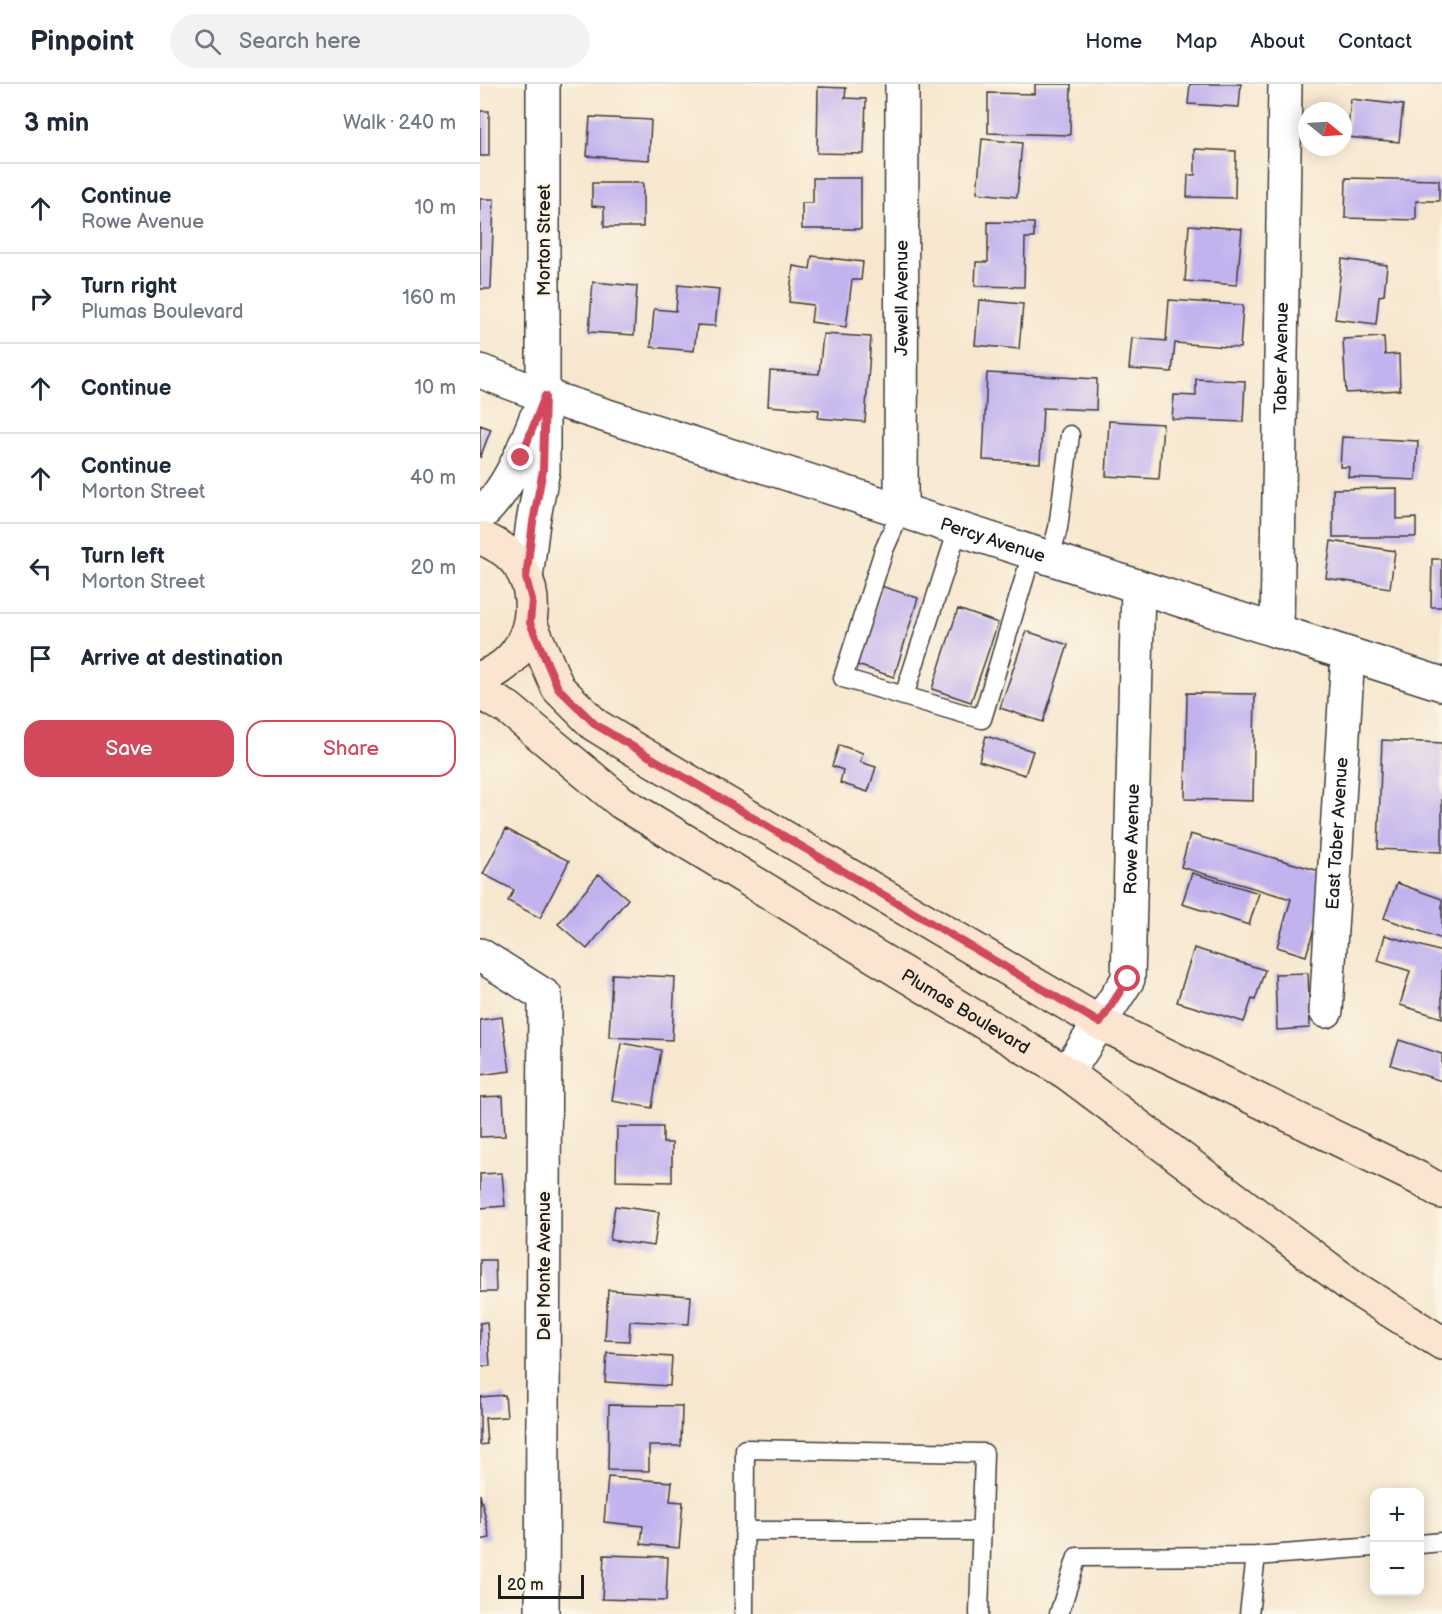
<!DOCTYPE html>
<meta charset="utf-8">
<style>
body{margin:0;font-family:"Balsamiq Sans",sans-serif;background:#f2f2f3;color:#1f2937}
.controls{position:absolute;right:18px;bottom:18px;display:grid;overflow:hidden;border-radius:12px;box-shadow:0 3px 15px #0003}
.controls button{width:54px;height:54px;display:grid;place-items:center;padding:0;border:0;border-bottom:2px solid #e0e1e3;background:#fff;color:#1f2937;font:30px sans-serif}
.compass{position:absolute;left:818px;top:18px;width:54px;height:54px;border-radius:50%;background:#fff;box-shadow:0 3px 15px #0003;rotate:108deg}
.scale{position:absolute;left:18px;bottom:15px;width:86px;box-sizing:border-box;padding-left:6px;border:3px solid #1c1c1c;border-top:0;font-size:16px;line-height:21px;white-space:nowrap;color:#1c1c1c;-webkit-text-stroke:4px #fcf5e5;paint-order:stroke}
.stop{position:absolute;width:18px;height:18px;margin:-14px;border:4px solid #d1495b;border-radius:50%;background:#fff}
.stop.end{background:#d1495b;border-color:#fff;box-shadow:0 2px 6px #0008}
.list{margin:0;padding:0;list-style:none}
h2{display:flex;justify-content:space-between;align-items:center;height:78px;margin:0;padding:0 24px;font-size:26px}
h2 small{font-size:20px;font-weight:400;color:#747a83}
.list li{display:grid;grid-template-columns:39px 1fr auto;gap:18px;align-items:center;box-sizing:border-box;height:90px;padding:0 24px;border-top:2px solid #e0e1e3}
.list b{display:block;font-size:22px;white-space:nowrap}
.list p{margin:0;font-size:20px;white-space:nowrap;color:#747a83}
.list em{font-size:20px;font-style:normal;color:#747a83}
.actions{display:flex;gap:12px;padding:18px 24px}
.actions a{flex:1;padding:14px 0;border:2px solid #d1495b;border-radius:18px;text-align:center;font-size:21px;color:#d1495b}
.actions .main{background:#d1495b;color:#fff}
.icon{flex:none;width:33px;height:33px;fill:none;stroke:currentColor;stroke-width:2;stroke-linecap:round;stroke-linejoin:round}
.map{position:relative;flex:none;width:962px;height:1530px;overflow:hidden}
header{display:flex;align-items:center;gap:36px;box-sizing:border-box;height:84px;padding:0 30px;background:#fff;border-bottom:2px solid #e0e1e3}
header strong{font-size:28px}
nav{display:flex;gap:33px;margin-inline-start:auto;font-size:21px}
.search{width:420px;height:54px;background:#f2f2f3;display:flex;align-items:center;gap:15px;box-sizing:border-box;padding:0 21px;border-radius:33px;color:#747a83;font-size:22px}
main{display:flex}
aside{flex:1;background:#fff}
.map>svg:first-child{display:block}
</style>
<header>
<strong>Pinpoint</strong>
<div class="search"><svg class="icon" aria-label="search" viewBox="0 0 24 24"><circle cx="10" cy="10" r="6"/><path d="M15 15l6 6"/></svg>Search here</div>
<nav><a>Home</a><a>Map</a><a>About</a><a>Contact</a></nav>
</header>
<main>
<aside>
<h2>3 min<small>Walk · 240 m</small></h2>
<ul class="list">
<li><svg class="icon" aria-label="ahead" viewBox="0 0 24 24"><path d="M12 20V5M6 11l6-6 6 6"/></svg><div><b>Continue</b><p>Rowe Avenue</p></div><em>10 m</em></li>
<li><svg class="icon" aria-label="right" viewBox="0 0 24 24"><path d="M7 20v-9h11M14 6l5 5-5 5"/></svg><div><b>Turn right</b><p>Plumas Boulevard</p></div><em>160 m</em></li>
<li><svg class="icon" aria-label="ahead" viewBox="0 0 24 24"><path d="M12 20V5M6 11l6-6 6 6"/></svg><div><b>Continue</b></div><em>10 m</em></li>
<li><svg class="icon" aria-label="ahead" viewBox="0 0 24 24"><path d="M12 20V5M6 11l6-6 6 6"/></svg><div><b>Continue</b><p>Morton Street</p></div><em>40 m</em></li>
<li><svg class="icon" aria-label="left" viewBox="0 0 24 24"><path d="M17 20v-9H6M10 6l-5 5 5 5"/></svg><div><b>Turn left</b><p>Morton Street</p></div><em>20 m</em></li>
<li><svg class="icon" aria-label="arrive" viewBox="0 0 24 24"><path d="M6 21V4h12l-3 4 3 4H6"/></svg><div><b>Arrive at destination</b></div></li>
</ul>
<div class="actions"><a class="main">Save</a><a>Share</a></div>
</aside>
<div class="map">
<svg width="962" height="1530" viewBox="0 0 962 1530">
<rect width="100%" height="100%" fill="#fcf5e5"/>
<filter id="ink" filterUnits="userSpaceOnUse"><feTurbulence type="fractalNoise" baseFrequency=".0167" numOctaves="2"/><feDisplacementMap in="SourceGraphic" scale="12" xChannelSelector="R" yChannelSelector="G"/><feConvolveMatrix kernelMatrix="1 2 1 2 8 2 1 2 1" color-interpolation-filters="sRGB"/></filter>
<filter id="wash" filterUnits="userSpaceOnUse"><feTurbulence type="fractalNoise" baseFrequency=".008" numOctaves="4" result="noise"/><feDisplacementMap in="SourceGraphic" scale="24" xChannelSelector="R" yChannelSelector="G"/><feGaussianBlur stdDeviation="1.35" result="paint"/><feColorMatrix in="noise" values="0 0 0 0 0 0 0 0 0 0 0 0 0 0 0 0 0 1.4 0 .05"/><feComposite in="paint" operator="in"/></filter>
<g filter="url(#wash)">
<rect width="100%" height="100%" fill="#f7e7cf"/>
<g id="blocks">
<!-- building -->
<path fill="#c2b3ef" d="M555,0H591L590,51L508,49V9L555,10Z
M710,0H761L759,23L708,20Z
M338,3L366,4L365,14L386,15L384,70L337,69Z
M871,15L923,21L919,58L867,53Z
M0,27H9V72H0Z
M110,33L171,36L169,76L107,72Z
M502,55L542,59L537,113L497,109Z
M715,65L756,67L755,114L707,113L708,91H715Z
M333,94H381V145H322V119H333Z
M866,94L959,96V117H936V136L865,134Z
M112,99H163V143H124V123L112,122Z
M0,115H14L11,205H0Z
M508,138L554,139V154H545L544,203L495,202L496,178H508Z
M709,141L762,145L757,201L705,197Z
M332,172L383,178L381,196H372L366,243L331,238L333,221L309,218L313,182L330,185Z
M862,175L907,181L904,211L899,212L896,240L855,235Z
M113,198L157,202L154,251L109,248Z
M198,201L239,205L235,242L217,241L214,267L171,263L174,225L196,227Z
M499,216L543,220L539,265L495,261Z
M689,216L763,221L760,264L695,259L692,288L649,285L652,254L686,257Z
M343,250L391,253L385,338L338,334L339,326L288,322L290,287L339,290Z
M904,253L905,271L919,270L920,306L866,309L863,255Z
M507,289L617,295L616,326L563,324L560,379L503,376Z
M716,295L765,297L763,338L692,335L694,311L716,312Z
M629,337L683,340L679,395L626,392Z
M0,341L11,345L0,374Z
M862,353L938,357L936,396L868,393L869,383H860Z
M917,404V435L936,434V453H853V405Z
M851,457L915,467L910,504L846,494Z
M952,475H962V523H951Z
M401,502L438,514L414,593L377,581Z
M478,525L518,539L491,618L452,605Z
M546,547L588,561L563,638L520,624Z
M707,609L775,610L773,717L705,715Z
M506,652L553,667L545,691L499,677Z
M902,656L962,659V768L898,765Z
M359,661L383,669L380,678L396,683L388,708L360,699L363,686L352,682Z
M26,745L89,777L60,834L28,817L34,806L3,790Z
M710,750L850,790L826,872L797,863L811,815L701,783Z
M712,789L779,809L769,841L702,820Z
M119,790L148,815L107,865L78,840Z
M917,799L962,815V855L904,834Z
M905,851L962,868V934L920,921L930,887L898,877Z
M714,864L785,886L775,916L772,915L764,938L697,918Z
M828,889L830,944L797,946L795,890Z
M132,890L195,893L192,956L129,953Z
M22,933L30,987L0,991V936Z
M919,956L962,970V997L911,981Z
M141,959L181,966L172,1024L132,1017Z
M23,1012L25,1052L0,1053V1013Z
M137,1043H183V1059H192V1098L136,1097Z
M22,1089L25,1122L0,1124V1090Z
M135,1122L179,1128L174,1162L130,1156Z
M0,1176H15L16,1208H0Z
M128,1206L211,1212L209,1240L150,1237L149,1257L125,1256Z
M7,1238L10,1282H0V1239Z
M127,1269L192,1273L190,1302L125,1298Z
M25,1311L27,1333L5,1334L7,1360L0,1361V1313Z
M129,1321L202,1322L201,1362H169V1387L128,1386Z
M128,1393L192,1398L190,1417L203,1418L199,1464L161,1460L163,1442L124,1438Z
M0,1410L10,1454L0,1456Z
M124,1471L188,1473L186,1517L122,1515Z"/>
</g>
</g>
<g filter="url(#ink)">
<use href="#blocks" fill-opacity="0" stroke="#3d3a37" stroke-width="1.5"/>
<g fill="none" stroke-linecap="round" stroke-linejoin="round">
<defs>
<path id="lane" d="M421,427L404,466L363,594L502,635L552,469
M570,474L578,444L590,351
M424,612L478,445
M264,1447H502
M940,1460L962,1458
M264,1530L265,1365L504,1369L499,1530
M579,1530L597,1473L776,1472
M769,1530L776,1472L894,1463"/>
<g id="street">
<path id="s1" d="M0,287L65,312L962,600"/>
<path id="s2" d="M421,427L422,0"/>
<path d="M0,431C29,405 42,369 56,334"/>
<path d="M46,494L53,438L63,386V0"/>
<path id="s3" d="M797,547L805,0"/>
<path d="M0,871L65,912L62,1530"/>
<path id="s4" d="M846,927L868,570"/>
<path id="s5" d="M587,989L648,895L658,503"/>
</g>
<g id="secondary">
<path d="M0,454C8,456 14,460 21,464C64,492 60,560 17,586C11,589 6,592 0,594"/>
<path d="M50,539L78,604L115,641L154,665L620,939L940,1095L962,1108"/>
<path id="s6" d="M0,609L28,624L141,718L587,989L873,1203L962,1259"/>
</g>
</defs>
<!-- lane casing -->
<use href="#lane" stroke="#3d3a37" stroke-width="21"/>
<!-- street casing -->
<use href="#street" stroke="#3d3a37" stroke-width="36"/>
<!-- secondary casing -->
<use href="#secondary" stroke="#3d3a37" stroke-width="36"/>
<!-- lane -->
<use href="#lane" stroke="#fff" stroke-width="18"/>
<!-- street -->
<use href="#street" stroke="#fff" stroke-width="33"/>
<!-- secondary -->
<use href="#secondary" stroke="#fce5d0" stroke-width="33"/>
</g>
</g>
<g fill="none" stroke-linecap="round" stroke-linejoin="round" filter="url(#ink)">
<!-- route -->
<path stroke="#d1495b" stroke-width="8" d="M41,374L65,312L63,386L53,438L46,494L52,516L50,539L78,604L116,641L620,939L648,895"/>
</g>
<g text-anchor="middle" stroke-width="4.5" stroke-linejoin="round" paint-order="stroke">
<!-- street labels -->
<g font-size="18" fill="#1c1c1c" stroke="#fcf5e5">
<text transform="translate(64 156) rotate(-90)" y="6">Morton Street</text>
<text dy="6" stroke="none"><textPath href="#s2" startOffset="213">Jewell Avenue</textPath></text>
<text dy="6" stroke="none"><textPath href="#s3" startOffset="273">Taber Avenue</textPath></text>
<text dy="6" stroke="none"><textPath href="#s1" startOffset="540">Percy Avenue</textPath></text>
<text dy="6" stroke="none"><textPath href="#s4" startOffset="178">East Taber Avenue</textPath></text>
<text dy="6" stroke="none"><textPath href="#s5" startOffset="252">Rowe Avenue</textPath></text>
<text dy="6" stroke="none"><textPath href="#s6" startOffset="582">Plumas Boulevard</textPath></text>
<text transform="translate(64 1182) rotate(-90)" y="6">Del Monte Avenue</text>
</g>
</g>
</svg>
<div class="controls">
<button>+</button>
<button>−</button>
</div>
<svg class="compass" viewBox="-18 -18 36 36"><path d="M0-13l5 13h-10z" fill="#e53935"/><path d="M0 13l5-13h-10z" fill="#747a83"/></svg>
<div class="scale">20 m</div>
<div class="stop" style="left:648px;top:895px"></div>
<div class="stop end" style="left:41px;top:374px"></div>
</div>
</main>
